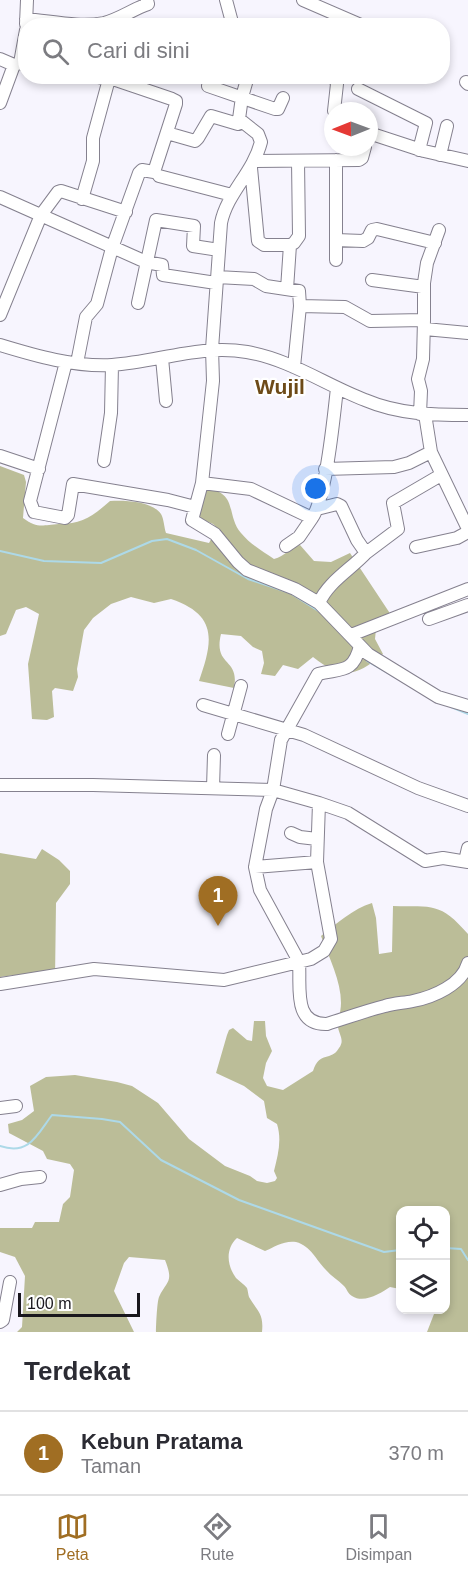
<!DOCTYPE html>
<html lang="id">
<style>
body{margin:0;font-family:Arial,sans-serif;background:#f2f2f3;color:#2b2b33}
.controls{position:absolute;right:18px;bottom:18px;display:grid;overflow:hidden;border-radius:12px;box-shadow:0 3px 9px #0003}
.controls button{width:54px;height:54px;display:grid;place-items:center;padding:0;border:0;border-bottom:2px solid #e1e1e2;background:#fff;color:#2b2b33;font:30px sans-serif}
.compass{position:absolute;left:324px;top:102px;width:54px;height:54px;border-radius:50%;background:#fff;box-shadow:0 3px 9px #0003;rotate:269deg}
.scale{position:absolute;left:18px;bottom:15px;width:122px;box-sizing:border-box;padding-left:6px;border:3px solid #19171d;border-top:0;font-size:16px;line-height:21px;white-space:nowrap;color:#19171d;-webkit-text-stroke:4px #fff;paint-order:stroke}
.you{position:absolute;left:316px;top:489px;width:21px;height:21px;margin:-15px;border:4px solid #fff;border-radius:50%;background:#1a73e8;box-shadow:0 0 0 9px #1a73e833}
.badge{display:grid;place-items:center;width:39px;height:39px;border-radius:50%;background:#a06e23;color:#fff;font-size:20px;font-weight:700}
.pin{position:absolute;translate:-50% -50px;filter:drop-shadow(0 2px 3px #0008)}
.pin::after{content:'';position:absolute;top:32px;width:21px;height:18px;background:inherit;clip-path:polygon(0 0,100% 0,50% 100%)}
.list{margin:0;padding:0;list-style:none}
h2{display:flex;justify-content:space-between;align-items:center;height:78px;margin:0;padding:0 24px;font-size:26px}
h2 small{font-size:20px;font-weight:400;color:#7c7c81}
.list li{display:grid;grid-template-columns:39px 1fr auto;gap:18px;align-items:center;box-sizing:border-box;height:84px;padding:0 24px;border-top:2px solid #e1e1e2}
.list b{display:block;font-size:22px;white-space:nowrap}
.list p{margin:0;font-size:20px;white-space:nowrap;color:#7c7c81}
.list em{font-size:20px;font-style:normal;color:#7c7c81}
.icon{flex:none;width:33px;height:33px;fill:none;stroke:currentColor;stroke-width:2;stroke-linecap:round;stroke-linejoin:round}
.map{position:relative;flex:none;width:468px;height:1332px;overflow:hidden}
.search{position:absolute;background:#fff;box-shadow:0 3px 9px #0003;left:18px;right:18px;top:18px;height:66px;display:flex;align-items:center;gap:15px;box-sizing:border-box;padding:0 21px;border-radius:24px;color:#7c7c81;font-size:22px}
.sheet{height:162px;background:#fff}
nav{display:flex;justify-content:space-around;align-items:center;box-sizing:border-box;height:84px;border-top:2px solid #e1e1e2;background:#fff;font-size:16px;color:#7c7c81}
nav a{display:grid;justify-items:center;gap:3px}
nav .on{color:#a06e23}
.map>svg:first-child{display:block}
</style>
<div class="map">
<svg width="468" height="1332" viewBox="0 0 468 1332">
<rect width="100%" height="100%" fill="#f7f5fe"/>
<!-- forest -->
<path fill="#bbbd98" d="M0,466L24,475L26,482L23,518C38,529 42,525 59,524C82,524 93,516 110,501C124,500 152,501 161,514C164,519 164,527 166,533L209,543L217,528L213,524L197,517L202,496L207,489C238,492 226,516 241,533C250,544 262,551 274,559C285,556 290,548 300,545L314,561L331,562L350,553L395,621L376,629L375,639L383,654C356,677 342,680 313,657L298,669L283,665L275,676L261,674L264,663L262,651L253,647L241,636L221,634C213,667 240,657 234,688L199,681C213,641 218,615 171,599L154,603L131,597L111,604L93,618L84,630L77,669L78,677L73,691L55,688L52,691L54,717L47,720L32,719L28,664L39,614L26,607L16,610L6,634L0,636Z
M42,849L59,860L70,871V884L56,903L55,979L17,984L15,975L0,977V853L36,859Z
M372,903L376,918L379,954L392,952L393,906C433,907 440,902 468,934V1332H427L434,1314L431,1310H446V1210H400V1289L390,1287C381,1293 364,1304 352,1296C348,1294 347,1289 344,1286C338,1280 331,1276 326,1270C316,1260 311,1246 296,1242C285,1240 274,1247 265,1251L237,1238C225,1249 227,1266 236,1278C239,1281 244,1284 247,1288C248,1291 248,1294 249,1297C257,1311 264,1313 262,1332H156C156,1326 157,1302 159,1297C167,1280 174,1283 165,1260L129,1257L124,1263L114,1291L134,1332H17L22,1327L25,1276L15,1257L0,1252V1228H32L35,1222H59L63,1204L70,1197L74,1170L70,1164L47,1159L43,1151L9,1133L8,1124L22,1120L34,1111L30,1086L46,1077L75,1075L117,1082L132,1086L158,1103L189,1139L225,1166L250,1176L257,1181L267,1183L275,1181L277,1178L274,1171C278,1155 282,1140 277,1124L267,1118L264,1101L244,1086L216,1073L227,1035L229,1030L233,1028L247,1040L252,1041L254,1021H265L266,1036L272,1051L266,1063L263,1078L267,1086L283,1090L313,1071C320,1050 331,1062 339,1048C345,1040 339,1035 338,1027C338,1019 341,1011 341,1003C341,981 329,957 321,936C337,923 353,909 372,903Z"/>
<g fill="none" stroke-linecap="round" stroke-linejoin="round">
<!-- stream -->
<path stroke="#add9e8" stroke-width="2" d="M0,551L44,561L101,563L152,541L167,539L196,550L248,579L290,593L320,612
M367,661L398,679
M451,707L468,714
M0,1146C29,1156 37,1135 52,1115L102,1119L120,1122L161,1160L239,1200L384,1252L400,1250
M446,1248L461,1249L468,1260"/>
<defs>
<path id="minor" d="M226,0L233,26
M303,0L363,26
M26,19C51,21 79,28 104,23C120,19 133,9 148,4L147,0
M26,24L27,0
M0,59L14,65L20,63L26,30
M93,76L115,80
M248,76L242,97L239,119L258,134L261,142C253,173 227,193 221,223L212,349L213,381L202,483L251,489L312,518C326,499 334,415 337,388
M334,76L337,84L334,111
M466,82L468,84
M208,86L275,109H278L283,98
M358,89L426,123L419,150
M0,103L14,65
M167,133L195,141L198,138L211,116L238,124L240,121
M369,133L424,151L468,161
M440,155L447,126
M336,160V240L363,241L368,238L372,230L377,229L435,243
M255,161L359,160L362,158L365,147
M251,168L258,241L264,245H290L287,289
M159,176L232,195
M0,197L146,262L162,265L163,275L216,283
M82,199L93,161V138L109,79
M336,240V260
M290,245L294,243L299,236L298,161
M217,277L254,279L266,286L299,291L300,306
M372,280L424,287
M138,303L156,220L194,226L193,246L219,250
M0,315L41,215L58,192L61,191L126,212
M424,320V283L427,263L439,230
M425,329L468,333
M0,345C36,356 74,367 112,365C157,362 201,344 247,352C289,359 326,385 365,400C398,414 433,415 468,415
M162,358L166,401
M66,362L30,501L34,512L65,518L68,515L73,484L168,500L195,507
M77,363L86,317L97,304L112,248L139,173L142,170L154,172L176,104V101L172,99L116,80
M294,367L300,306L345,307L370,321L424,320L423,359L418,379L421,391L420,414
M425,414L431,452L468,529
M0,456L39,469
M104,461L111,413L112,365
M325,469L394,467L409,463L431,452
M202,483L192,520L215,534L238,562L247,570L295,589L319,603L368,654L438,697L468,706
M317,509L337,504L341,506L357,540L366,553L398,529L393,503L441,475
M286,546L299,537L312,518
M416,547L457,538L468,532
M319,603C328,582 350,570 366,553
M429,619L468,605
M351,635L468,589
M360,646C353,674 341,668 318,674L281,740L273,790L266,809L255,867L260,890L296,956L299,963C301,986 292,1025 327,1024C346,1018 365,1011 385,1006C394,1003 404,1003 413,1001C433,997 462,985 468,963
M203,705L304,735L418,788L468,806
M228,734L241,686
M0,785H93L273,790L319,803L348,813L425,861L443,858L468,862
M213,788L214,755
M291,833L300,837L317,839
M465,861L468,848
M255,867L317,862
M0,984L94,969L224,980L311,959L324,951L331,939L317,862L319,803
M0,1108L16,1106
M0,1185L21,1179L40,1177
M0,1322L3,1320L10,1282"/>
</defs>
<!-- minor casing -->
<use href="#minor" stroke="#85818f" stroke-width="14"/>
<!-- minor -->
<use href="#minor" stroke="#fff" stroke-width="12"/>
</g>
<g text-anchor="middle" stroke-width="4.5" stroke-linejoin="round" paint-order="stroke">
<!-- quarter labels -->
<g font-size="21" font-weight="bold" fill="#6d4a18" stroke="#fff">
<text x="280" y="394">Wujil</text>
</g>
</g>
</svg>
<div class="controls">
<button><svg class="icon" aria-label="locate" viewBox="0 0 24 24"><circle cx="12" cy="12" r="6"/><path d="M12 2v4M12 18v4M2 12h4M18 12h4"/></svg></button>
<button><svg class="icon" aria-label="layers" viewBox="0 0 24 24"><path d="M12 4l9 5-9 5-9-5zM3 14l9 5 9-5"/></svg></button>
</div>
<svg class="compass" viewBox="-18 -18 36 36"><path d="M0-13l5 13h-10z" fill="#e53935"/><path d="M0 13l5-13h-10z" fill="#7c7c81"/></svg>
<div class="scale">100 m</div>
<div class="you"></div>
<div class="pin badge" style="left:218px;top:926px">1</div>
<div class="search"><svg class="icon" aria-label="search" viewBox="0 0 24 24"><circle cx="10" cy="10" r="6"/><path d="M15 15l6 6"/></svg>Cari di sini</div>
</div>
<section class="sheet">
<h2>Terdekat<small></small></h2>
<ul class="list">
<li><span class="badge">1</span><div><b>Kebun Pratama</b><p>Taman</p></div><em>370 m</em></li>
</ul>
</section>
<nav>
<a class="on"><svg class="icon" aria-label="map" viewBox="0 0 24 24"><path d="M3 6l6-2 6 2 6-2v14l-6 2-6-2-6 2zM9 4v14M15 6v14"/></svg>Peta</a>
<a><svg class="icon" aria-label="directions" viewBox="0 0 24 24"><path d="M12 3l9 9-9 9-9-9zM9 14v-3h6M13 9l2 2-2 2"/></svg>Rute</a>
<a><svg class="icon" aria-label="saved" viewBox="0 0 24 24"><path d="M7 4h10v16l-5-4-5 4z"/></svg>Disimpan</a>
</nav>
